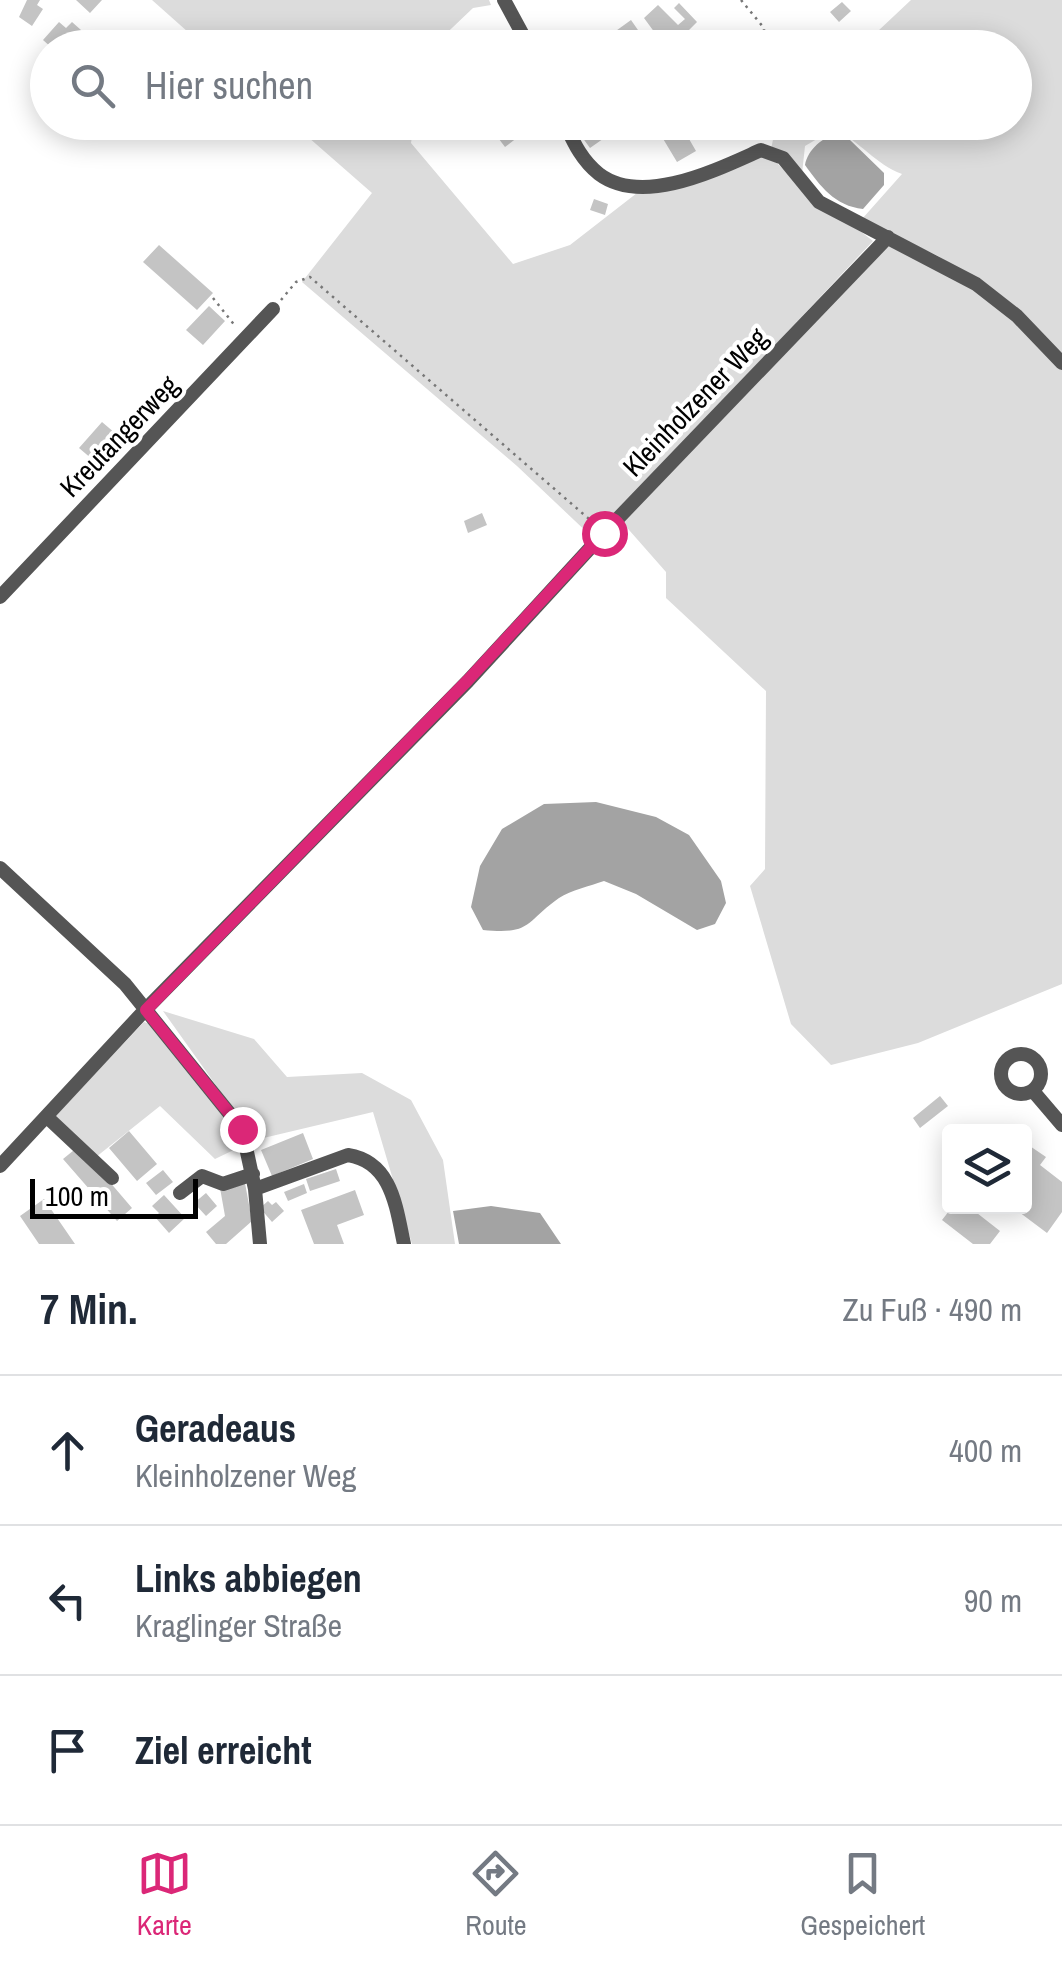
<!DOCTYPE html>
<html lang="de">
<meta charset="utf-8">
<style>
body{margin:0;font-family:"Archivo Narrow",sans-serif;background:#f6f6f7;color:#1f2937}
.controls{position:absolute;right:30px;bottom:30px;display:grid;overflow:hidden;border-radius:10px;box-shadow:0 5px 25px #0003}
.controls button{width:90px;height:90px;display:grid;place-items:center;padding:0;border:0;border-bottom:2px solid #e0e1e3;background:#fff;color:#1f2937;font:50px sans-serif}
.scale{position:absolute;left:30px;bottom:25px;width:168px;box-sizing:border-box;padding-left:10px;border:5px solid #000;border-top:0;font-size:28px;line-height:35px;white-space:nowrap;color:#000;-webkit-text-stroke:8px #fff;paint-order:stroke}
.stop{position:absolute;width:30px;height:30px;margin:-22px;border:8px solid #db2777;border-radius:50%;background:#fff}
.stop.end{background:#db2777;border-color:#fff;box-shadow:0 2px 10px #0008}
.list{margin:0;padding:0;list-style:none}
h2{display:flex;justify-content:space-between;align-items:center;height:130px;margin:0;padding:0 40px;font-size:42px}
h2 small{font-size:32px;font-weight:400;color:#747a83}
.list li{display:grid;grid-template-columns:65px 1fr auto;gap:30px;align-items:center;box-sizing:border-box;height:150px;padding:0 40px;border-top:2px solid #e0e1e3}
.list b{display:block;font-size:38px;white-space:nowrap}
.list p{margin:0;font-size:32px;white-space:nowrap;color:#747a83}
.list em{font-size:32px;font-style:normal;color:#747a83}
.icon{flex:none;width:55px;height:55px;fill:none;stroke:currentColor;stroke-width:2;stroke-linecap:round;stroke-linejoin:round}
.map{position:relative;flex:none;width:1062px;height:1244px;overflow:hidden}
.search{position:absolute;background:#fff;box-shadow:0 5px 25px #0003;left:30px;right:30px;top:30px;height:110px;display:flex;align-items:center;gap:25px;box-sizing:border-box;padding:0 35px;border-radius:55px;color:#747a83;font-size:38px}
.sheet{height:580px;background:#fff}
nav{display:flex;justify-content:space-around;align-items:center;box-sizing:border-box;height:140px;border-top:2px solid #e0e1e3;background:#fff;font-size:28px;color:#747a83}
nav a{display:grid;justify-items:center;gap:5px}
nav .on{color:#db2777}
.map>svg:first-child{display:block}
</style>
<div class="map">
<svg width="1062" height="1244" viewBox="0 0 1062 1244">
<rect width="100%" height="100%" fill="#fff"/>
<!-- green -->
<path fill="#dcdcdc" d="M152,0H489L491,5L473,8L432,47L206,48Z
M911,0H1062V358L990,288L938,256L862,219L902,174C875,164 860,141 834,129L805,146L802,174L771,149L774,135L820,129L827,123L1014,122V48L861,47Z
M292,123H414L411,143L513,264L570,245L637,193L760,154L770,156L792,178L873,241L593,538L517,466L302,282L372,193Z
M890,246L980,292L1034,340L1062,370V984L918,1043L831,1065L791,1024L750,886L765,869L766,691L666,598V572L622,522L884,249Z
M163,1011L254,1039L287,1077L362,1073L411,1100L443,1160L455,1244H412L373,1112L255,1140Z
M144,1022L150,1024L222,1105L244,1145L215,1159L160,1106L96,1157L55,1116Z"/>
<!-- water -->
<path fill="#a3a3a3" d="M838,133L849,139L884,173V185L863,209C835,206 820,186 805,165C808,149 823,137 838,133Z
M596,802L656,817L689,835L721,881L726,903L715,924L697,930L636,894L604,881C590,886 571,890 559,898C525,922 532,935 483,930L471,907L480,866L502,829L544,804Z
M491,1206L540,1213L561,1244H459L453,1211Z"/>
<!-- building -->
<path fill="#c4c4c4" d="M27,0H40L37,5L43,9L32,26L19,17Z
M76,0H102L90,13Z
M842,2L851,11L839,22L830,12Z
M679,3L697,22L686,33L694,42L689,48H666L644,18L658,5L678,25L685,19L674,8Z
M631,20L647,43L641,48H623L613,33Z
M59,22L66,28L72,22L81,30L71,41L67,37L58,48H52L43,40Z
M486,122H528L531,127L505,147Z
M580,122H627L590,148L574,126Z
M653,122H701L685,132L696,151L677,162Z
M594,199L608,204L605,215L590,210Z
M159,245L213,293L197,310L143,262Z
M209,306L225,321L203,345L186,330Z
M102,422L122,439L99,465L79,448Z
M482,513L487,525L468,533L464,521Z
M940,1096L948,1106L920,1128L913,1118Z
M129,1131L157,1164L137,1181L109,1148Z
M303,1133L313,1159L272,1176L261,1150Z
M1024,1142L1046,1157L1040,1165L1062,1182V1212L1047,1233L1011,1206H1024Z
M79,1146L132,1208L117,1221L63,1159Z
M336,1169L340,1181L310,1191L306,1179Z
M163,1170L173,1182L156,1195L146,1183Z
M245,1183L252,1221L226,1244H216L206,1232L225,1216L220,1188Z
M304,1184L307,1193L288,1201L284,1192Z
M355,1190L364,1215L337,1225L344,1244H314L301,1210Z
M206,1193L217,1206L206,1216L194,1203Z
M164,1195L185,1218L169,1233L155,1217L159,1213L152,1206Z
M44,1199L75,1244H39L20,1216Z
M268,1201L272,1205L276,1202L284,1211L272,1222L260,1208Z
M953,1206H968L1000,1231L990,1244H973L942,1220Z"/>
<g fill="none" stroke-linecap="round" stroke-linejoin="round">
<!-- path -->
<path stroke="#777" stroke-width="2.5" stroke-dasharray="2.5 5" stroke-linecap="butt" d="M741,0L764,28V36L753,48
M213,298L236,327
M281,300L296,282L310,277L596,525"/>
<!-- minor -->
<path stroke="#555" stroke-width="14" d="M504,0L530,48
M564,122C573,141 581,160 599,174C643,207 718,169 761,150L783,158L819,202L976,284L1017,316L1062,363
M0,597L273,309
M0,868L125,984L242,1129L255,1189L260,1244
M1001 1074a20 20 0 1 1 40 0a20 20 0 1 1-40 0Z
M1033,1091L1062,1125
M47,1117L112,1178
M0,1166L145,1010L468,681L604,533L888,237
M255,1189L348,1155C392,1162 396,1207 404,1244
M180,1193L202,1176L223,1184L253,1174"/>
</g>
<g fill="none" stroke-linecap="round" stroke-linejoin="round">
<!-- route -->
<path stroke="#db2777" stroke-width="12" d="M242,1129L146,1010L468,680L604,533"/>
</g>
<g text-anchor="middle" stroke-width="8" stroke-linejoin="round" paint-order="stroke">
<!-- street labels -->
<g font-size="28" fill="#000" stroke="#fff">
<text transform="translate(695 402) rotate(-46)" y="10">Kleinholzener Weg</text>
<text transform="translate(119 436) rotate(-46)" y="10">Kreutangerweg</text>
</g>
</g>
</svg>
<div class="controls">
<button><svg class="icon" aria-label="layers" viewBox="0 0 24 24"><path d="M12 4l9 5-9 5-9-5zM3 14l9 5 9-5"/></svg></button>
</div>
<div class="scale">100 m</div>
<div class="stop" style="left:604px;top:533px"></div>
<div class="stop end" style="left:242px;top:1129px"></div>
<div class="search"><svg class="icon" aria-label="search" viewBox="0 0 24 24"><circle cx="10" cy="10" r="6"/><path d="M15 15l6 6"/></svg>Hier suchen</div>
</div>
<section class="sheet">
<h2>7 Min.<small>Zu Fuß · 490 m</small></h2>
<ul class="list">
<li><svg class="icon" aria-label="ahead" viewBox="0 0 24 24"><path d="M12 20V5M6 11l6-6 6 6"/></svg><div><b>Geradeaus</b><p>Kleinholzener Weg</p></div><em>400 m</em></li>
<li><svg class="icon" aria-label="left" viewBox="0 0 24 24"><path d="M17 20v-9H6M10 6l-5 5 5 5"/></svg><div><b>Links abbiegen</b><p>Kraglinger Straße</p></div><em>90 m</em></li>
<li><svg class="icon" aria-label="arrive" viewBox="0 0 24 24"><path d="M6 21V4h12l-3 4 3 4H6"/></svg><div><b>Ziel erreicht</b></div></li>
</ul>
</section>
<nav>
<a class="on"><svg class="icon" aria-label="map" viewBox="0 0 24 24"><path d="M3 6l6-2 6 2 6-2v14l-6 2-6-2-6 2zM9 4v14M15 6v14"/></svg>Karte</a>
<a><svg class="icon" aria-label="directions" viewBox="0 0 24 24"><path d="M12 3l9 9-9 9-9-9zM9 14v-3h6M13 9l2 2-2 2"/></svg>Route</a>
<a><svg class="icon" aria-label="saved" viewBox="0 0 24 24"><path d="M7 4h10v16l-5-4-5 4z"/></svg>Gespeichert</a>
</nav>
